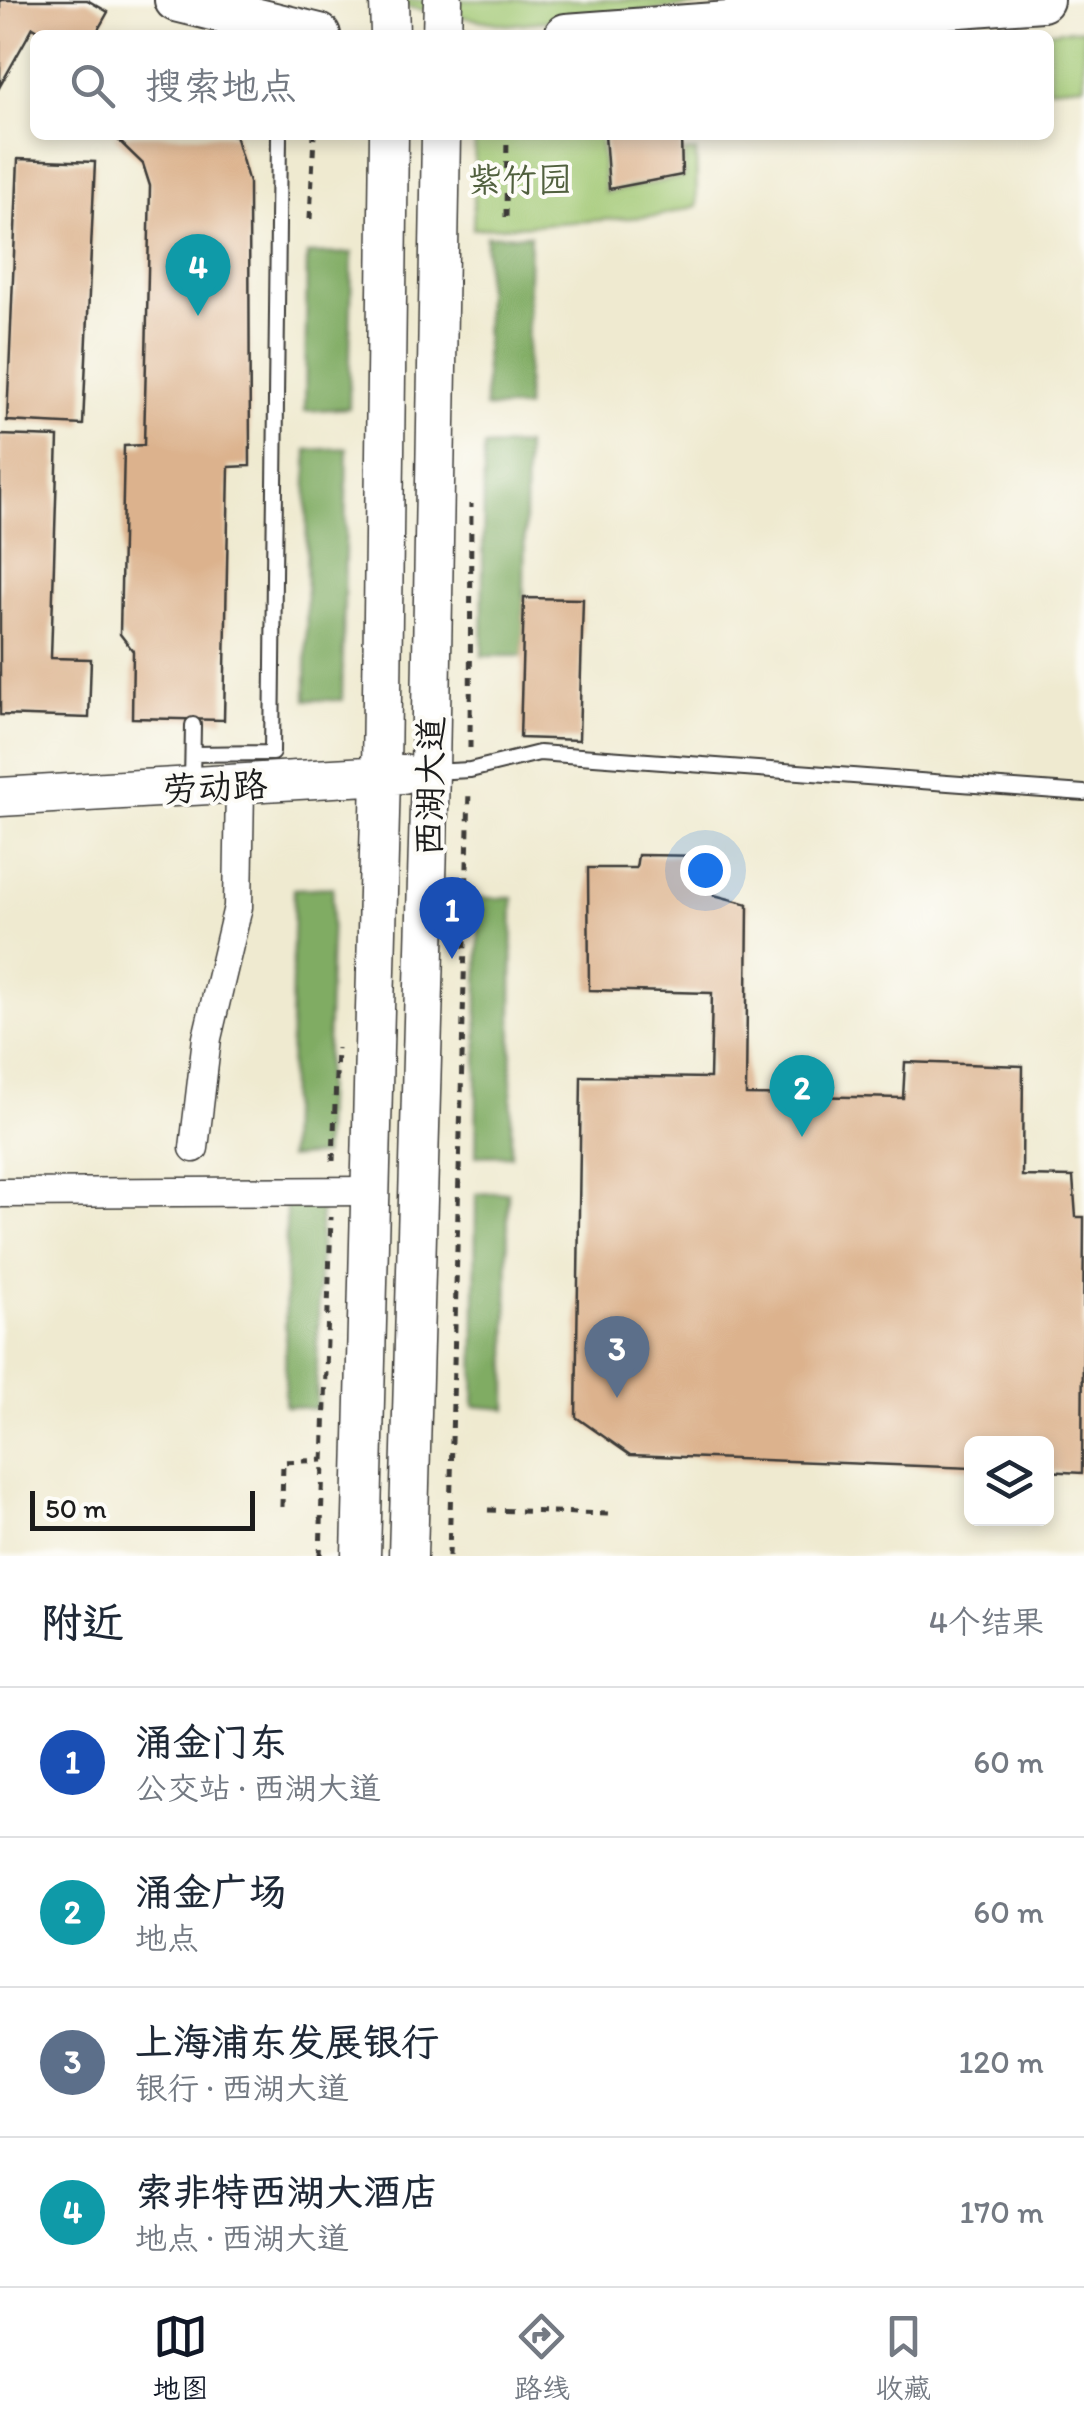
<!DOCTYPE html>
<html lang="zh">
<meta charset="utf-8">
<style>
body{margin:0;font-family:Itim,"LXGW WenKai TC",sans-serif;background:#f2f2f3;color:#1f2937}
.controls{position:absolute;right:30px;bottom:30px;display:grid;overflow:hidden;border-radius:15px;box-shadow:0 5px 15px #0003}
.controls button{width:90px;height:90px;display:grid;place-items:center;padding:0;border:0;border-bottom:2px solid #e0e1e3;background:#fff;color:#1f2937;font:50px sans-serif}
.scale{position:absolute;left:30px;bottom:25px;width:225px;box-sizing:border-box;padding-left:10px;border:5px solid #1c1c1c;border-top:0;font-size:28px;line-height:35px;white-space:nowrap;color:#1c1c1c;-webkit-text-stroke:8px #fdfcf7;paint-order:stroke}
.you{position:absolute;left:705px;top:870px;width:35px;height:35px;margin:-25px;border:8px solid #fff;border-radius:50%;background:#1a73e8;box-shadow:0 0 0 15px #1a73e833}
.badge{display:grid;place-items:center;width:65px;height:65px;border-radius:50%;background:#111827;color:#fff;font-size:32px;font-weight:700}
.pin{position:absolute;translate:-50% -82px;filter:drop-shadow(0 2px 5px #0008)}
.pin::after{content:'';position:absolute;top:52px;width:35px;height:30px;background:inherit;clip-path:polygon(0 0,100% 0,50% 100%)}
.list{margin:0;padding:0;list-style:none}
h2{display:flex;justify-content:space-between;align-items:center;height:130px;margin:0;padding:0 40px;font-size:42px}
h2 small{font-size:32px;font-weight:400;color:#747a83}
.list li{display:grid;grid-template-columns:65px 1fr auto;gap:30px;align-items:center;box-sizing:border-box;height:150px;padding:0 40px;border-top:2px solid #e0e1e3}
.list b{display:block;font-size:38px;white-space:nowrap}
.list p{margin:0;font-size:32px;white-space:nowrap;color:#747a83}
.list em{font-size:32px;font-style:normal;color:#747a83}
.icon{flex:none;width:55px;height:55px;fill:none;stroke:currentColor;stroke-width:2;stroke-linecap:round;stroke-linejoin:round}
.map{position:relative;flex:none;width:1084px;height:1556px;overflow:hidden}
.search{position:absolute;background:#fff;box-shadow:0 5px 15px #0003;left:30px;right:30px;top:30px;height:110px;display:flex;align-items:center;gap:25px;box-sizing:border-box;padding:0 35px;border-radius:15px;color:#747a83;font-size:38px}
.sheet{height:730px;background:#fff}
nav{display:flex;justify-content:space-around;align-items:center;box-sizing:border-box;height:140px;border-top:2px solid #e0e1e3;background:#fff;font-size:28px;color:#747a83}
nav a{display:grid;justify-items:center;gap:5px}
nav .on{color:#111827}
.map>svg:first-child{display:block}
</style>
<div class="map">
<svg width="1084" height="1556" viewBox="0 0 1084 1556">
<rect width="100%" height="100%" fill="#fdfcf7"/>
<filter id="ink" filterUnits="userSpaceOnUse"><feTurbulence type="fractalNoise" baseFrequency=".01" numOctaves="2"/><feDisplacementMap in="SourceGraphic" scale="20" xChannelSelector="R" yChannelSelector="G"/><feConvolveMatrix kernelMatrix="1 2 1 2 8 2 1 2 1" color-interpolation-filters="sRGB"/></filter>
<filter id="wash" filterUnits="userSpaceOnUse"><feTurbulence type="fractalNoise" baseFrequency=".0048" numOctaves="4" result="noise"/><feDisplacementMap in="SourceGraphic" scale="40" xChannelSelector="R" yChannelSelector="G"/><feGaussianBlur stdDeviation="2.25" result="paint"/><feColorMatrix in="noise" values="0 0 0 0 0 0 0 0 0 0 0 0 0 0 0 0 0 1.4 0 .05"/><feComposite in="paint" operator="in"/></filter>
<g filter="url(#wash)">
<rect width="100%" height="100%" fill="#efead0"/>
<!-- green -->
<path fill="#a0c772" stroke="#5e7247" stroke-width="2.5" d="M368,0H749L507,25Z
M1084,29V85L1049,88V35H1000Z
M475,135H600L605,193L684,177V152L696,151L697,206L658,216L473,229Z"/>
<!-- forest -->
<path fill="#80ac64" stroke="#4e6440" stroke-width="2.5" d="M530,235L526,408H485L486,236Z
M352,253L349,408L305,411L307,254Z
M526,445L523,656H482L484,447Z
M347,448L342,700H306L307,450Z
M333,887L323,1155L288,1158L294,889Z
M479,898H513L511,1155L476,1156Z
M508,1192L507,1409L474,1406L476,1194Z
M321,1202L316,1409L285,1406L286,1204Z"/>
<g id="blocks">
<!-- building -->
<path fill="#dcb28d" d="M0,0H87L108,12L95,35H47L33,27L0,86Z
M113,135H235L249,183L250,466L229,467L224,720L132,718L133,651L120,634L124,446L144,445L150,186L143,164Z
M605,135H681L682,175L609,189Z
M18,159L95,162L83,425L7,421Z
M0,435L58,437L51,658L91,659L89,718L0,715Z
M524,598L583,599L579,740L520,738Z
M638,855L711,856L714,895L748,904L746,1095L903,1098L905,1062L1023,1066L1022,1176L1073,1177L1076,1217H1084L1082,1473L1046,1471V1444H972V1468L630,1455L576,1417L581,1076L710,1078L712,993L589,990L588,868H636Z"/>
</g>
</g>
<g filter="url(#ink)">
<use href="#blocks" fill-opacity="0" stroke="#3c3b37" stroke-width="2.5"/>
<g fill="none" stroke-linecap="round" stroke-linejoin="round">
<defs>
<path id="lane" d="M193,754L272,753L279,135
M431,772L470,770L539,753L1084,793
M192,783L193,725"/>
<path id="street" d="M194,1148L207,1038L238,907L240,786
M0,1193L369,1191"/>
<path id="secondary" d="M389,0L390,35
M442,35L443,0
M0,797L403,774
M361,1556L381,775L389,135
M408,1556L430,772L441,135"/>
<path id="primary" d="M176,0L319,35
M566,35L1042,0"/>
</defs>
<!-- lane casing -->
<use href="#lane" stroke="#3c3b37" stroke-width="18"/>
<!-- street casing -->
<use href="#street" stroke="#3c3b37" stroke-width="31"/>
<!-- secondary casing -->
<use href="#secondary" stroke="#3c3b37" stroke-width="41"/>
<!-- primary casing -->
<use href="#primary" stroke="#3c3b37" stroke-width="46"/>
<!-- path -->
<path stroke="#3c3b37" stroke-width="5" stroke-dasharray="8 8" stroke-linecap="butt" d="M506,217L507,135
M310,219L314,135
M470,748L471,504
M333,1161L337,1048
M282,1507L283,1462L323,1460
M488,1510L610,1514
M320,1556L331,1217
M449,1556L469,789"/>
<!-- lane -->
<use href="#lane" stroke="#fff" stroke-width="14"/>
<!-- street -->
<use href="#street" stroke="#fff" stroke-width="28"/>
<!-- secondary -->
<use href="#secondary" stroke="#fff" stroke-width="38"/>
<!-- primary -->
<use href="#primary" stroke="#fff" stroke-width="42"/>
</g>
</g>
<g text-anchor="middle" stroke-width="8" stroke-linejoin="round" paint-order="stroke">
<!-- park labels -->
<g font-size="35" fill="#51603e" stroke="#fdfcf7">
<text x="520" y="192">紫竹园</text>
</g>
<!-- street labels -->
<g font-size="35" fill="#1c1c1c" stroke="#fdfcf7">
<text transform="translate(430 786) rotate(-89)" y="12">西湖大道</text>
<text transform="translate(215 787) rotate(-3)" y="12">劳动路</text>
</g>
</g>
</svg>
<div class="controls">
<button><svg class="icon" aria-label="layers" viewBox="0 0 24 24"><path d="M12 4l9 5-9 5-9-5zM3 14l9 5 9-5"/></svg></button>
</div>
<div class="scale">50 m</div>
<div class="you"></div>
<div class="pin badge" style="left:452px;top:959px;background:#1a4fb4">1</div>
<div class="pin badge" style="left:802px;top:1137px;background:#0f9aa8">2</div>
<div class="pin badge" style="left:617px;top:1398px;background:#5c6f8a">3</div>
<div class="pin badge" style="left:198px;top:316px;background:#0f9aa8">4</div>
<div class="search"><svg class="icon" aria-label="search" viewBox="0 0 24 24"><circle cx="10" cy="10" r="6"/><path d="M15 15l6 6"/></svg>搜索地点</div>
</div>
<section class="sheet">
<h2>附近<small>4个结果</small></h2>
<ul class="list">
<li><span class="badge" style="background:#1a4fb4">1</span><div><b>涌金门东</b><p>公交站 · 西湖大道</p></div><em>60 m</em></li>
<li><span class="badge" style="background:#0f9aa8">2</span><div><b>涌金广场</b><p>地点</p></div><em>60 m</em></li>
<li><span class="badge" style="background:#5c6f8a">3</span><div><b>上海浦东发展银行</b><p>银行 · 西湖大道</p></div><em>120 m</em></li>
<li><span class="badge" style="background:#0f9aa8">4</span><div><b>索非特西湖大酒店</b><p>地点 · 西湖大道</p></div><em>170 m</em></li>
</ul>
</section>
<nav>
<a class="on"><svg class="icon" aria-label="map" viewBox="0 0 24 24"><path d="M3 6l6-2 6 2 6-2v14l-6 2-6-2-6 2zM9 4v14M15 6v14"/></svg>地图</a>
<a><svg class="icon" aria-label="directions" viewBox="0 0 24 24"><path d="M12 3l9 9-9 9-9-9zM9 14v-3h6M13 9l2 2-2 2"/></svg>路线</a>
<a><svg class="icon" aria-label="saved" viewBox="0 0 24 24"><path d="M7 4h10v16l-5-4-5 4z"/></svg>收藏</a>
</nav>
